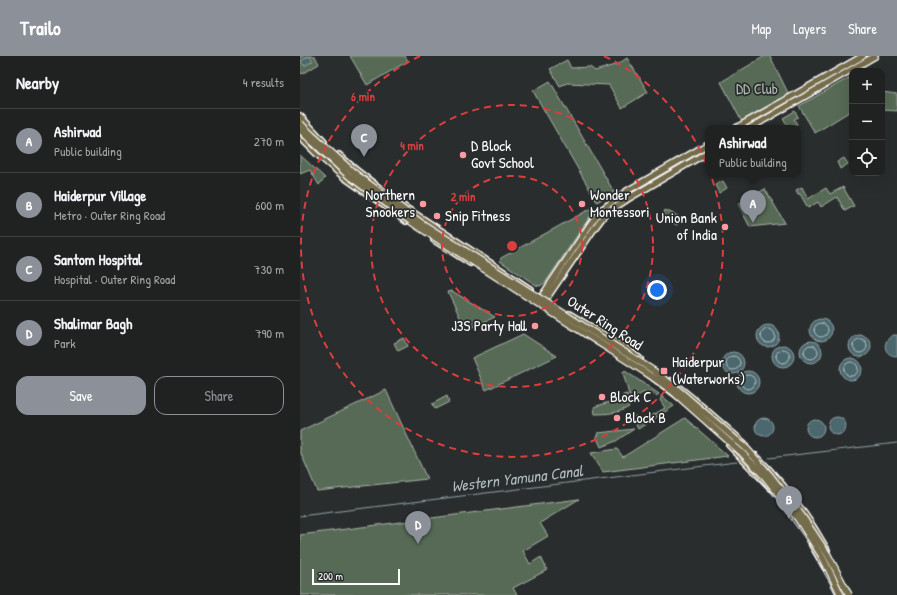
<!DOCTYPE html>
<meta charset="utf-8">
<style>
body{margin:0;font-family:"Patrick Hand",sans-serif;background:#2d2f2f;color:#f1f3f6}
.controls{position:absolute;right:12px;top:12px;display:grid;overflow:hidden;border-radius:8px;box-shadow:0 4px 16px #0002}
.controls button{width:36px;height:36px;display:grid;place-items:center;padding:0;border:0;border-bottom:1px solid #3d3f40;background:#202222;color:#f1f3f6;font:20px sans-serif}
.scale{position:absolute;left:12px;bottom:10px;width:88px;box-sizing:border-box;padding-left:4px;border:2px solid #fff;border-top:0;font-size:11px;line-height:14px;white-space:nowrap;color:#fff;-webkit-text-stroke:3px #2a2d2e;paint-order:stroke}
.you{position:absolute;left:357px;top:234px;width:14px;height:14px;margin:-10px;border:3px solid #fff;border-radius:50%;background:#1a73e8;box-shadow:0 0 0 6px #1a73e833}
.badge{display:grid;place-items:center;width:26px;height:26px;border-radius:50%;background:#8c9099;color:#fff;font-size:13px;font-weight:700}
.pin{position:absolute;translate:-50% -33px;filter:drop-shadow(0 1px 2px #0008)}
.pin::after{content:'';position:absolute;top:21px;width:14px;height:12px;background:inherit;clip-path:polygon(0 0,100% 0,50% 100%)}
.popup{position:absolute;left:405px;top:69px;width:96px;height:52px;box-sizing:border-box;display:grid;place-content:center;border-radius:8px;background:#202222;filter:drop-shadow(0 1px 3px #0005);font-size:13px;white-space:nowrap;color:#a2a4a5}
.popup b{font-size:15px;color:#f1f3f6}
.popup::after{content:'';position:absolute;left:50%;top:100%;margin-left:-8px;border:8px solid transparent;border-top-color:#202222}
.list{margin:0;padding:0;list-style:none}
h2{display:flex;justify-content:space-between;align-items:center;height:52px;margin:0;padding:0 16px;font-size:17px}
h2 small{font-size:13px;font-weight:400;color:#a2a4a5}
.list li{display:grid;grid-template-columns:26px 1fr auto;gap:12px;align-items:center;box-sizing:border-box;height:64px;padding:0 16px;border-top:1px solid #3d3f40}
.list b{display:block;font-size:15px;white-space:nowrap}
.list p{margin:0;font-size:13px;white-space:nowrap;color:#a2a4a5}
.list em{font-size:13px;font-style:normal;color:#a2a4a5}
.actions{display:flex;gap:8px;padding:12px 16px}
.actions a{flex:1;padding:9px 0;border:1px solid #8c9099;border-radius:12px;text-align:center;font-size:14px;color:#8c9099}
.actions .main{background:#8c9099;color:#fff}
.icon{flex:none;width:22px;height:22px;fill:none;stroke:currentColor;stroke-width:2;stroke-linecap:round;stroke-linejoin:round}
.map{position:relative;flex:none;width:597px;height:539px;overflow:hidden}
header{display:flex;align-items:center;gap:24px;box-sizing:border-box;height:56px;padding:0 20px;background:#8c9099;color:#fff}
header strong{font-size:19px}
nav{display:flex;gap:22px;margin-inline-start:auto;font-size:14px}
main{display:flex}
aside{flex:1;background:#202222}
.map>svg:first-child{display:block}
</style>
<header>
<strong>Trailo</strong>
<nav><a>Map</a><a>Layers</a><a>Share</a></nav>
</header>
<main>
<aside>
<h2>Nearby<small>4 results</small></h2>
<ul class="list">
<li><span class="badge">A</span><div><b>Ashirwad</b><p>Public building</p></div><em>270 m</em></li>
<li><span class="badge">B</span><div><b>Haiderpur Village</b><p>Metro · Outer Ring Road</p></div><em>600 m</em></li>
<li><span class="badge">C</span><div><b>Santom Hospital</b><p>Hospital · Outer Ring Road</p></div><em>730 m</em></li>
<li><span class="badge">D</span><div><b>Shalimar Bagh</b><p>Park</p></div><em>790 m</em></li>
</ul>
<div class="actions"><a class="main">Save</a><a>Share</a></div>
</aside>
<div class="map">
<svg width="597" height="539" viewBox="0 0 597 539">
<rect width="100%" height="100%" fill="#2a2d2e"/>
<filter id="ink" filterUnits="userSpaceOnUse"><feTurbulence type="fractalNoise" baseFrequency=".025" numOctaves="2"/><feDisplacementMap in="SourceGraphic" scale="8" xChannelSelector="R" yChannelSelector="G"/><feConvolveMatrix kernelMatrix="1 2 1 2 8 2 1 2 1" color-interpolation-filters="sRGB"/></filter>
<g filter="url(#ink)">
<!-- green -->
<path fill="#566a55" stroke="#aab4aa" d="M0,0H15L19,8L2,18L0,16Z
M50,0H105L108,5L67,29Z
M465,0H470L490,41L443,68L421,26Z
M327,2L348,36L322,52L309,29L267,27L260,30L250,13L267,4L271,12L290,11L295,15L318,8Z
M552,20V54L515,77L499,50Z
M250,25L314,136L297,146L233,35Z
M582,36L597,38V55L583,54L582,51Z
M495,55L498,61L494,63L497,68L489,72L483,62Z
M0,99L25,122L19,129L10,114L0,118Z
M544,102L548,108L540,113L537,106Z
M423,125L427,132L419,137L415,129Z
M502,131L508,143L526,132L530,138L543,131L554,150L545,155L537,141L521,151L518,146L508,152L500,138H498L496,134Z
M465,133L485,167L450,171L438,148Z
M290,153L293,156L245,227L240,230L236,229L200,205L201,202Z
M365,154L378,160L376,164L379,165L377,169L362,162Z
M152,235L195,261L166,274L148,236Z
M223,278L257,300L186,334L172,302Z
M104,282L108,290L98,295L94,287Z
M325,315L359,338L356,340C348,333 343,336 335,342V348L332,349L323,317Z
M86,334L127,423L17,435L0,395V375Z
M327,338L329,351C319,357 307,358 295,358L294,351L306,347L321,345L323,344V339Z
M147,340L149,346L135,353L132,348Z
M362,340L374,350L338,373L336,369L365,352L360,344Z
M385,362L428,400L303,416L291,397L317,393L323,401Z
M334,373L316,385L301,391L296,380L299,379L298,377Z
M279,443L240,467L248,480L223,495L230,508L241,501L247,514L213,532L217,539H0V479Z"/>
<!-- water -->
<path fill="#4b686e" stroke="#93a4a8" d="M9,0L13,5L4,10L1,5Z
M510 274a11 11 0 1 1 22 0a11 11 0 1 1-22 0Z
M457 280a11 11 0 1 1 22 0a11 11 0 1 1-22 0Z
M594,279H597V300C583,300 581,284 594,279Z
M549 290a11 11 0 1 1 22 0a11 11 0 1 1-22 0Z
M500 296a11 11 0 1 1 22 0a11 11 0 1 1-22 0Z
M472 300a11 11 0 1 1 22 0a11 11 0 1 1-22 0Z
M422 307a11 11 0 1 1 22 0a11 11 0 1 1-22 0Z
M540 313a11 11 0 1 1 22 0a11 11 0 1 1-22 0Z
M437 326a11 11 0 1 1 22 0a11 11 0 1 1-22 0Z
M528 370a9 9 0 1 1 18 0a9 9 0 1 1-18 0Z
M455 371a9 9 0 1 1 18 0a9 9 0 1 1-18 0Z
M506 372a9 9 0 1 1 18 0a9 9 0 1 1-18 0Z"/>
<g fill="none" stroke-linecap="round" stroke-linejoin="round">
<!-- shore -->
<path stroke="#b7c3c5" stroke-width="1" d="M514 274a7 7 0 1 1 14 0a7 7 0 1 1-14 0Z
M461 280a7 7 0 1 1 14 0a7 7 0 1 1-14 0Z
M553 290a7 7 0 1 1 14 0a7 7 0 1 1-14 0Z
M504 296a7 7 0 1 1 14 0a7 7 0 1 1-14 0Z
M476 300a7 7 0 1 1 14 0a7 7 0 1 1-14 0Z
M426 307a7 7 0 1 1 14 0a7 7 0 1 1-14 0Z
M544 313a7 7 0 1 1 14 0a7 7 0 1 1-14 0Z
M441 326a7 7 0 1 1 14 0a7 7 0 1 1-14 0Z"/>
<!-- stream -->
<path stroke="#93a4a8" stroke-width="1" d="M469,402L597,387
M0,460L437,406"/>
<defs>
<path id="primary" d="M0,60L24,86
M436,72L563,0
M450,72L575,0
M0,81L17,98L44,121L106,165
M39,99L57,115L103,150L230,233
M134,184L170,207
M242,240L291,167L301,154L327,135L408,88
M246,243L296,170L305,158L331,141L408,96
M269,258L324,291L340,303
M371,325L392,342L445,388
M429,389L471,432
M456,400C484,428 508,460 527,494
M512,489L525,511"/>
</defs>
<!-- primary casing -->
<use href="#primary" stroke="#fff" stroke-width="8"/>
<!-- primary -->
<use href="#primary" stroke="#746c4b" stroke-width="5"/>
<!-- rail -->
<path stroke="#fff" stroke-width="1" d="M0,80L28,106L59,132L95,158L296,289L330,309L381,347L428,389L453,415L475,441L504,481L530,527L536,539"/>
<defs>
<path id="highway-bridge" d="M0,67L12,79L53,116L120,166L354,315L376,332L447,393L469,418L502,460L528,499L549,539
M0,74L49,120L117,170L351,320L372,335L442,397L465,421L498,463L523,502L541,539"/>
</defs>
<!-- highway-bridge casing -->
<use href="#highway-bridge" stroke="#fff" stroke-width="8" stroke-linecap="butt"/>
<!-- highway-bridge -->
<use href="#highway-bridge" stroke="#746c4b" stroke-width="5.5"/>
</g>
</g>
<!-- distance rings -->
<g fill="none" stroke="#da3e3e" stroke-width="2" stroke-dasharray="7 5">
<circle cx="212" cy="190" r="70"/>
<circle cx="212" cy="190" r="141"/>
<path d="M304 0A211 211 0 1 1 120 0"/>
</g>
<!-- markers -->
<g fill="#ff9aa2" stroke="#2a2d2e" stroke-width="1.5">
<circle cx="163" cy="99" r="4"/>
<circle cx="123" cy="148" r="4"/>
<circle cx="282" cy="148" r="4"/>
<circle cx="137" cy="160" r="4"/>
<circle cx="425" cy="171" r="4"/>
<circle cx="235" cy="270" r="4"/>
<rect x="360" y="311" width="8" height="8" rx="2"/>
<circle cx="302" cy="341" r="4"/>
<circle cx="317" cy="362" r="4"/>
</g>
<g text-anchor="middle" stroke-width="3.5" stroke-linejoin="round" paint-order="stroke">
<!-- park labels -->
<g font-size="15" fill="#b3bcb2" stroke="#2a2d2e">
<text x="457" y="38">DD Club</text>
</g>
<!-- poi labels -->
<g font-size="15" fill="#fff" stroke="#2a2d2e" text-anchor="start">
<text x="171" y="95">D Block<tspan x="171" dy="17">Govt School</tspan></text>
<text x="115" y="144" text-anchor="end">Northern<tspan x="115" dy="17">Snookers</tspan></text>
<text x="290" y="144">Wonder<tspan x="290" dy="17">Montessori</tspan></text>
<text x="145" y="165">Snip Fitness</text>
<text x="417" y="167" text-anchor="end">Union Bank<tspan x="417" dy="17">of India</tspan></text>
<text x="227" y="275" text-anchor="end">J3S Party Hall</text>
<text x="372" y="311">Haiderpur<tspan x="372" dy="17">(Waterworks)</tspan></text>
<text x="310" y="346">Block C</text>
<text x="325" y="367">Block B</text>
</g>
<!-- street labels -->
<g font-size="15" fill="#fff" stroke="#2a2d2e">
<text transform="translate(305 267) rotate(33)" y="5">Outer Ring Road</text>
</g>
<!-- water labels -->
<g font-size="16" font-style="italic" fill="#aebbbe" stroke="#2a2d2e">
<text transform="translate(217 422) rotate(-7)" y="6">Western Yamuna Canal</text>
</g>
</g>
<circle cx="212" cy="190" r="6" fill="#da3e3e" stroke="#2a2d2e" stroke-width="2"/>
<g font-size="12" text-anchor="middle" font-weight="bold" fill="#da3e3e" stroke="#2a2d2e" stroke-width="3.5" stroke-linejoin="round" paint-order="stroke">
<text x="63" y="45">6 min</text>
<text x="112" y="94">4 min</text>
<text x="163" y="145">2 min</text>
</g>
</svg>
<div class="controls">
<button>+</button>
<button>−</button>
<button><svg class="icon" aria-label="locate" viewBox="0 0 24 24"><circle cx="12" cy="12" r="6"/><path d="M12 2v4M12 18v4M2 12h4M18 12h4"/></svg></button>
</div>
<div class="scale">200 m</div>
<div class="you"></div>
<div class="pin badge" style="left:453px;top:167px">A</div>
<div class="popup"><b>Ashirwad</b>Public building</div>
<div class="pin badge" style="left:489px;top:463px">B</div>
<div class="pin badge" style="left:64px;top:101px">C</div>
<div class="pin badge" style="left:118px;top:488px">D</div>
</div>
</main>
